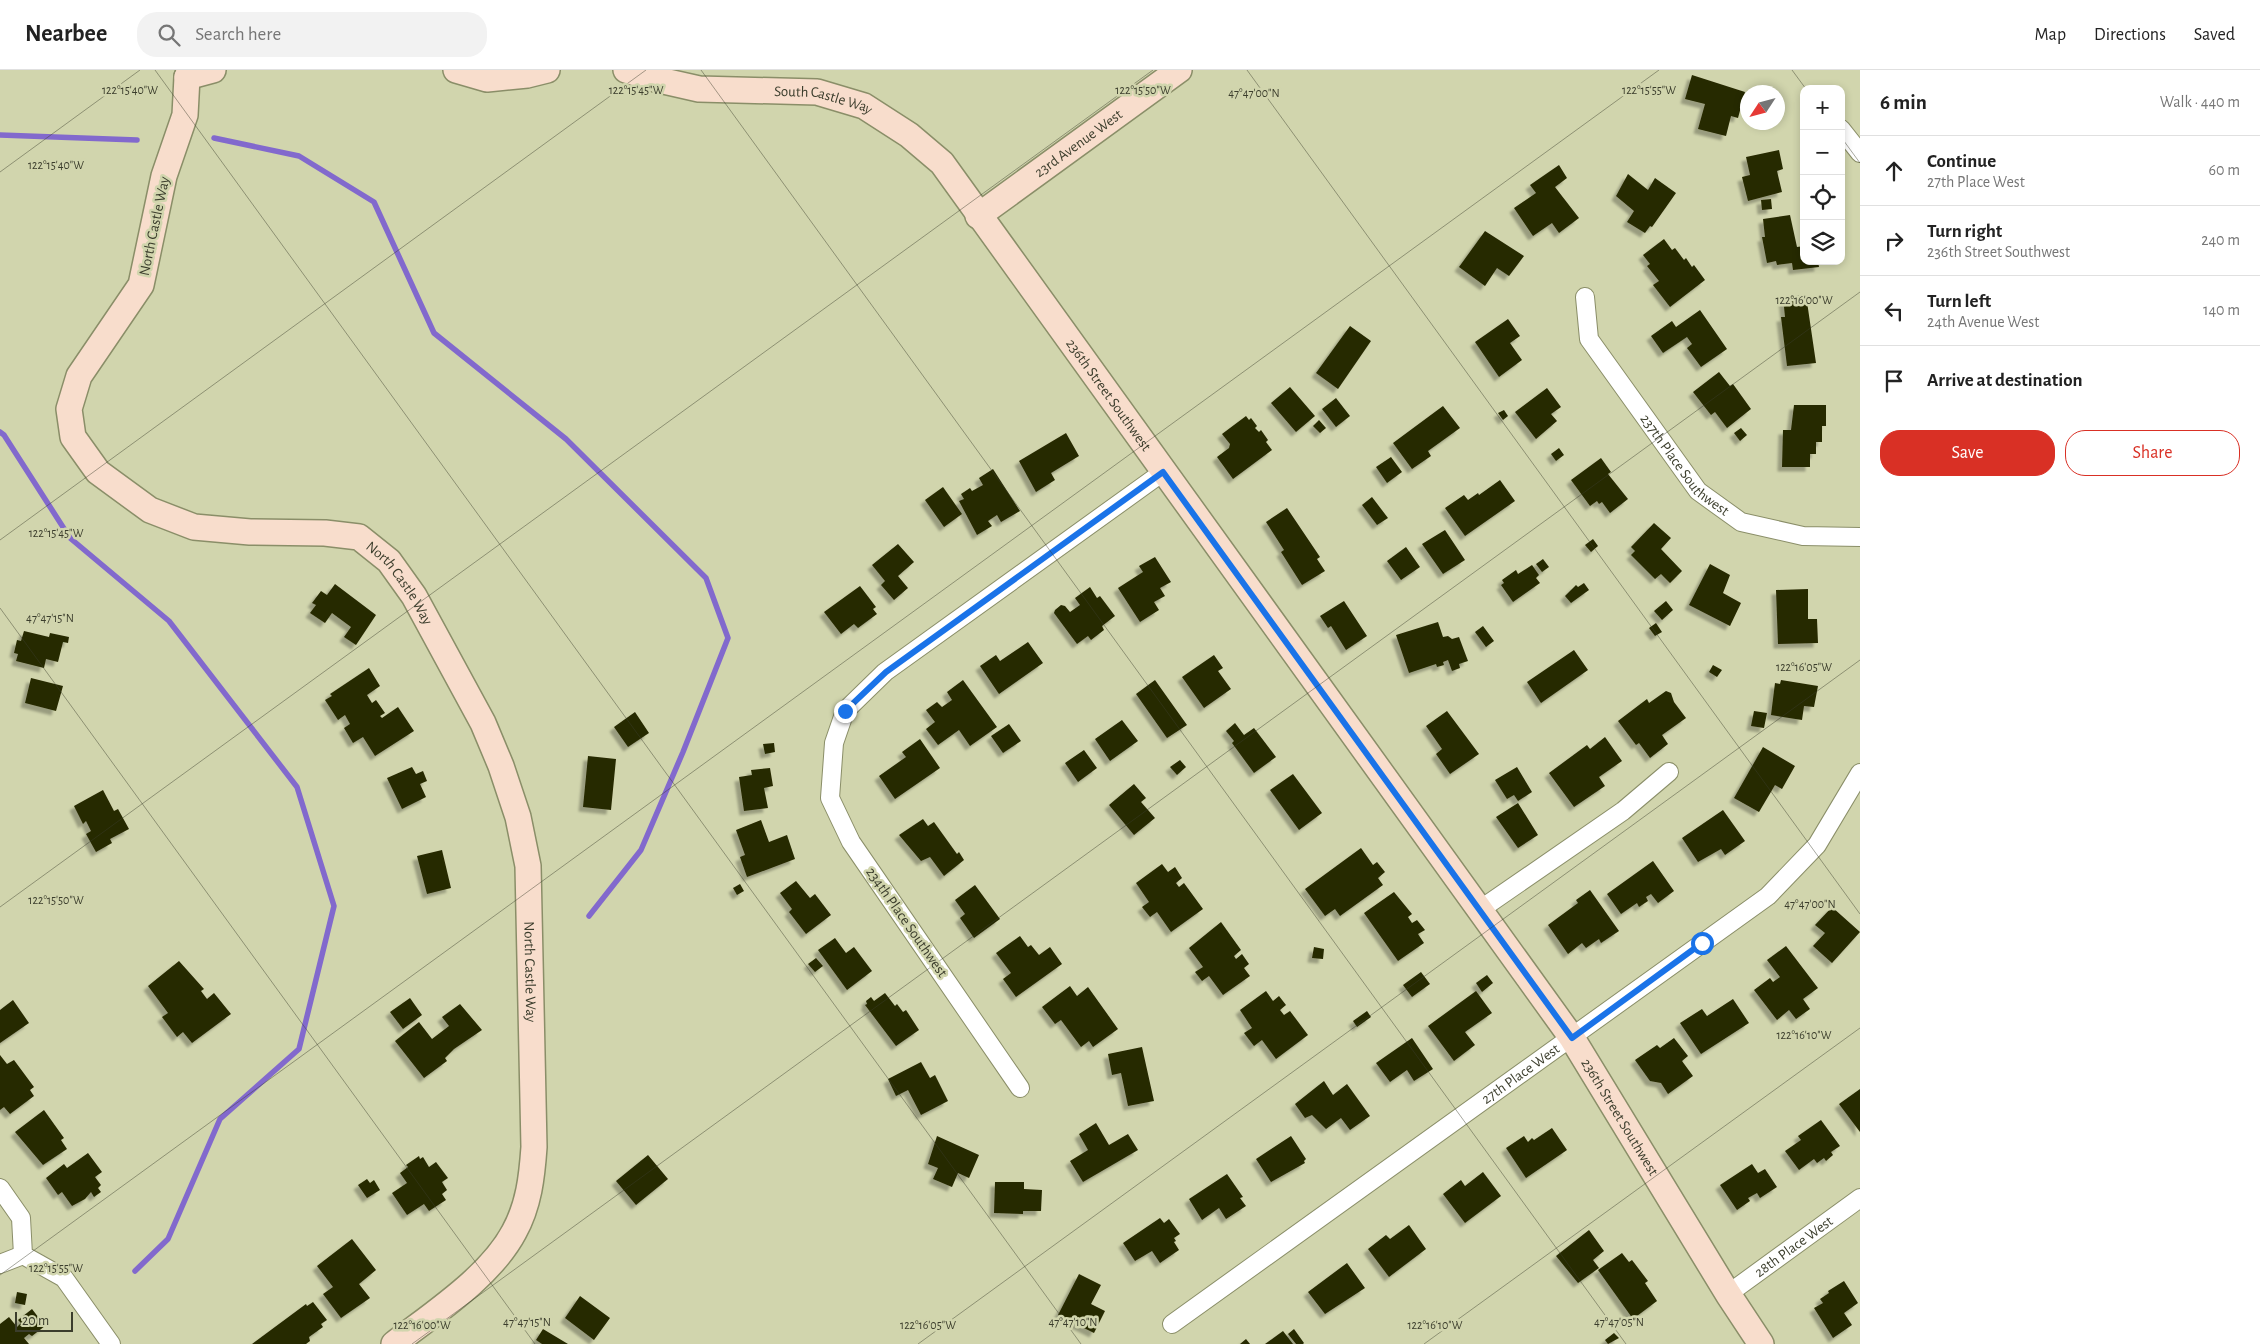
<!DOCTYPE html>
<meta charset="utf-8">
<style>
body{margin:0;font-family:"Alegreya Sans",sans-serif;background:#f2f2f2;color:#222}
.controls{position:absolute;right:15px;top:15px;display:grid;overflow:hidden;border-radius:10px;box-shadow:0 2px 8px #0003}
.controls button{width:45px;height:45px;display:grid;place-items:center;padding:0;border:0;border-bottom:1px solid #e0e0e0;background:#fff;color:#222;font:25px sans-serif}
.compass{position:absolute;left:1740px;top:15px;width:45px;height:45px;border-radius:50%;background:#fff;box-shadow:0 2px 8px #0003;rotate:234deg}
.scale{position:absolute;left:15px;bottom:12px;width:58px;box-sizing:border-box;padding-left:5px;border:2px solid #3b3d2c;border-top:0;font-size:14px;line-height:18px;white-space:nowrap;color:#3b3d2c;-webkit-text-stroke:4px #d1d5ad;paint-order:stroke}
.stop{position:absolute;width:15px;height:15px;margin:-11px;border:4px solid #1a73e8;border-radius:50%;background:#fff}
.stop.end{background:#1a73e8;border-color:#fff;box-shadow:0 1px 5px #0008}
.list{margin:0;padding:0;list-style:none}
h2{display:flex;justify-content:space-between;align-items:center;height:65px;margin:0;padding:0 20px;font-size:21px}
h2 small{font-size:16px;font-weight:400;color:#767676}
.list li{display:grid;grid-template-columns:32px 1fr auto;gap:15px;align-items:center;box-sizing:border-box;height:70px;padding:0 20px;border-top:1px solid #e0e0e0}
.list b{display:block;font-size:19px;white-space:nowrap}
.list p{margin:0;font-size:16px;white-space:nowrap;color:#767676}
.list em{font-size:16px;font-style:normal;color:#767676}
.actions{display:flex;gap:10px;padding:15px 20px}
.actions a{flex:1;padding:11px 0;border:1px solid #d93025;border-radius:20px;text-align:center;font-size:18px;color:#d93025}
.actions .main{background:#d93025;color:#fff}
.icon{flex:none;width:28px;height:28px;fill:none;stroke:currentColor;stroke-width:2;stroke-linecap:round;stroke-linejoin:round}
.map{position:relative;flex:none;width:1860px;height:1274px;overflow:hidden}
header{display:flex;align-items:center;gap:30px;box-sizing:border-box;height:70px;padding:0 25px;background:#fff;border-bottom:1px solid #e0e0e0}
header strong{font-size:24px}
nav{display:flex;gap:28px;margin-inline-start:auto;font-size:18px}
.search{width:350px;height:45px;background:#f2f2f2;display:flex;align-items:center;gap:12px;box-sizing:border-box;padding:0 18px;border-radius:20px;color:#767676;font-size:19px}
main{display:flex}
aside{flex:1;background:#fff}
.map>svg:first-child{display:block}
</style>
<header>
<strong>Nearbee</strong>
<div class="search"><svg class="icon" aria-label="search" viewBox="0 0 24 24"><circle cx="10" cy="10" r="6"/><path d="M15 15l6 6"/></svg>Search here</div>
<nav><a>Map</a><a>Directions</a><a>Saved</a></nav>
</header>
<main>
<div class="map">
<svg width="1860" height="1274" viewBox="0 0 1860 1274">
<defs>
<filter id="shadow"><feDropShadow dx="-4.5" dy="4.5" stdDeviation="1" flood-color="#0004"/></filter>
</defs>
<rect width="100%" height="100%" fill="#d1d5ad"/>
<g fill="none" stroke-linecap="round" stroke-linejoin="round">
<!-- stream -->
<path stroke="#8269cd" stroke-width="5.5" d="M0,65L137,70
M214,68L299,86L374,132L434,263L566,369L706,508L728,568L683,682L641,780L589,846
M0,362L4,365L70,468L169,551L297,717L334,836L299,979L220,1049L168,1169L135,1201"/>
</g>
<!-- building -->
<path fill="#272900" filter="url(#shadow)" d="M1692,5L1745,22L1738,48L1731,46L1726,66L1698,59L1705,34L1685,29Z
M1779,80L1783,99L1777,101L1782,122L1748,131L1742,107L1750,105L1746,87Z
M1559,95L1567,108L1555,117L1579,148L1559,163L1552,153L1533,166L1514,138L1536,123L1530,115Z
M1628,104L1648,120L1655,108L1676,123L1652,157L1650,156L1645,163L1627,152L1634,141L1616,126Z
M1771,129L1772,139L1762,140L1761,130Z
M1790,145L1797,177L1804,176V191H1818L1819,197L1793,200L1792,193L1777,195L1776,191L1767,193L1762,167H1765L1763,149Z
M1485,161L1524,186L1509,206L1497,198L1485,216L1459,197Z
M1664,169L1672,180L1675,178L1684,190L1686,188L1692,197L1694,195L1705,210L1670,237L1653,215L1659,211L1647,196L1650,194L1643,185Z
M1806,225L1816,293L1787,296L1781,247H1785L1783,227Z
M1700,240L1727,279L1701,297L1687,278L1692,274L1687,267L1663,283L1651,266L1672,251L1676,257Z
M1508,249L1520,266L1510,273L1522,290L1499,307L1475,272Z
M1350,256L1371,271L1338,319L1316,303Z
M1719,302L1730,316L1733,314L1751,339L1727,358L1715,342L1711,345L1693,322Z
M1290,317L1315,346L1296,362L1271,333Z
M1547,318L1561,337L1551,344L1557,351L1536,369L1515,342Z
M1336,328L1350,346L1336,357L1322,339Z
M1794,335H1826V356H1822V372H1816V384H1810V397H1782L1783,360H1791Z
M1443,336L1460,358L1428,381L1431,386L1412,399L1393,373Z
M1504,340L1508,346L1503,350L1498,343Z
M1246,346L1249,350L1251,348L1257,356L1255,358L1259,362L1261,360L1268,370L1266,372L1272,380L1233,409L1217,387L1229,378L1230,374L1222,364Z
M1319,350L1326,358L1320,363L1313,356Z
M1741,358L1747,365L1740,371L1734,363Z
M1066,363L1079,386L1051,403L1055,410L1036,422L1019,391Z
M1559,378L1564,385L1556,391L1551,384Z
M1391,387L1402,402L1387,413L1376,397Z
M1601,388L1611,402L1608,404L1628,429L1610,443L1602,432L1599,434L1597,431L1590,436L1571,410Z
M993,399L1020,441L1001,452L997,445L988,451L992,456L977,465L959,431L964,429L961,424L970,418L972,421L983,415L979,408Z
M1500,410L1515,431L1465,466L1445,438L1464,425L1468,430L1478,423L1479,425Z
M943,417L962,444L944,457L925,430Z
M1372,427L1388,448L1377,455L1362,435Z
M1287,438L1320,487L1317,489L1325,501L1302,515L1281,482L1284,480L1266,452Z
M1654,453L1671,468L1661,479L1682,501L1670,513L1661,504L1655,509L1631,485L1635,481L1631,477Z
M1445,460L1465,490L1443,504L1422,474Z
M1593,469L1598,476L1591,482L1585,475Z
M898,474L914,492L898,506L908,518L894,530L881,515L885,511L872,495Z
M1406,477L1420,497L1401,510L1387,491Z
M1155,487L1171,512L1160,518L1165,526L1154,532L1159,540L1140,552L1118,518L1143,502L1139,496Z
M1543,489L1549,497L1542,502L1536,494Z
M1710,494L1730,505L1723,523L1741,533L1730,556L1689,535Z
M1532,495L1539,505L1536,508L1540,513L1513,532L1501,515L1504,513L1502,510L1516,500L1518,504Z
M1584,513L1589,520L1571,533L1565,526L1576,515L1578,517Z
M335,514L376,545L356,575L344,567L351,557L332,543L325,553L310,543L316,535L312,533L321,521L327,525Z
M860,516L876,537L873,539L877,544L858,558L854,554L841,564L824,542Z
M1090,517L1097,528L1100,526L1115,546L1102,556L1104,560L1091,570L1088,566L1077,574L1054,543L1055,540L1061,535L1065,536L1070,542L1080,535L1075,528Z
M1808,519V549H1817L1818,573L1778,574L1776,520Z
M1344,531L1367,566L1346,580L1331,556L1328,558L1320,546Z
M1666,531L1673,540L1662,550L1654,541Z
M1438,552L1443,567L1448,566L1452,569L1459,567L1468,591L1459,594L1460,598L1452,601L1448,590L1443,592L1444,595L1437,597L1436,594L1409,603L1396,565Z
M1656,553L1662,562L1655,566L1649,558Z
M1483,556L1494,571L1486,577L1475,562Z
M24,561L49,567L50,563L69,567L68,573L63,572L58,592L46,589L44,598L16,591L18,584L14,583L17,570L21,571Z
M1028,572L1043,593L999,624L980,596L996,585L1000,591Z
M1574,580L1588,600L1541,633L1527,612Z
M1214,585L1223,598L1218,601L1231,619L1204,638L1182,607Z
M1713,595L1722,600L1717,607L1709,602Z
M369,598L380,616L367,625L372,633L376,630L385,643L380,646L382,648L398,637L414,661L375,686L363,667L353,673L344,658L350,654L345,645L338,650L325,630L332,626L330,624Z
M31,608L63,616L56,641L25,633Z
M963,610L997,657L970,676L959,660L938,675L926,659L935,652L926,640L937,632L942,637L952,630L947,622Z
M1155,610L1187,655L1167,668L1136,624Z
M1781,610L1818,616L1814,637L1804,636L1802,650L1771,645L1775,613L1780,614Z
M1666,621L1671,623L1674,632L1686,648L1662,665L1668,674L1650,688L1639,673L1636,675L1618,651L1647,629L1649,633Z
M1447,641L1479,684L1450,704L1436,684L1442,679L1426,656Z
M1754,641L1767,643L1764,658L1751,656Z
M635,642L649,663L628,677L614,657Z
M1122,650L1138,671L1110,691L1095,669Z
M1235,653L1244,665L1254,658L1276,687L1254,703L1232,673L1234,671L1226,661Z
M1009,654L1021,671L1003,683L991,666Z
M1605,667L1622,691L1599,707L1605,716L1574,737L1549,703L1587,675L1590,679Z
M920,669L940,698L895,729L879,706L906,687L902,682Z
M774,673L775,682L765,684L763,674Z
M1763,677L1795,696L1782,719L1775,715L1759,742L1734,728Z
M1084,680L1097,698L1078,712L1065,693Z
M588,686L616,689L611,740L583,737Z
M1180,690L1186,697L1177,705L1170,697Z
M412,697L416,704L423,701L427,711L420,714L426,727L402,739L387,708Z
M1517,697L1532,722L1518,731L1514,725L1507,729L1495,710Z
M770,698L773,716L764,718L768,738L744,741L739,707L752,705L751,700Z
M1293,704L1322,743L1299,760L1270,720Z
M1134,714L1146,728L1141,732L1155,748L1134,765L1109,735Z
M103,720L114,741L118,739L129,759L110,769L112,773L96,782L86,764L91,761L86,751L83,754L74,736Z
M1518,733L1538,765L1518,778L1496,747Z
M1723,740L1745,771L1725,785L1721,779L1698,792L1682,768Z
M923,749L928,756L934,752L957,784L959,782L964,790L944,806L930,787L921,791L899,765Z
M761,750L769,772L787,765L795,789L747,807L740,787L745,785L736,760Z
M1361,778L1373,795L1377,792L1385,802L1378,808L1383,815L1340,846L1335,839L1325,846L1305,819Z
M442,780L451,818L427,824L417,786Z
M1653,791L1674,821L1658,833L1651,824L1646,827L1648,831L1639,837L1637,833L1621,844L1607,824Z
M1162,794L1168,802L1175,797L1182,808L1176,813L1179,817L1184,813L1203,839L1171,862L1157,842L1150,847L1142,837L1149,832L1136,813Z
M796,811L810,828L815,824L831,845L806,864L789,842L792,839L780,823Z
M740,814L744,821L737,825L733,818Z
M975,815L1000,849L974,868L960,848L965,844L955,830Z
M1590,820L1619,861L1601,873L1599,869L1586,878L1582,873L1568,884L1548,855L1578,833L1576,830Z
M1394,822L1412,844L1408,847L1412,853L1417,850L1425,860L1418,864L1424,873L1398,891L1364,843Z
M1832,837L1860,862L1832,893L1813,876L1825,863L1815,855Z
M1221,852L1241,880L1234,886L1236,889L1242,884L1249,894L1244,898L1250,906L1223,925L1209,906L1202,911L1195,902L1203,897L1189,878Z
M1020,866L1028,877L1031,875L1039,885L1050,877L1062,894L1016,927L1003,909L1011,903L996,883Z
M835,868L846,883L854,877L872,901L847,920L818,880Z
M1786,876L1818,918L1803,929L1810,939L1796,949L1789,940L1777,950L1754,920L1770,908L1773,912L1780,907L1767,890Z
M1314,877L1324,879L1323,889L1312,888Z
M816,888L823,896L815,902L808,894Z
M179,891L204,919L201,921L207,929L214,923L231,944L192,973L183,962L177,967L162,947L168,943L148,916Z
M1421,902L1430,914L1412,927L1403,915Z
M1487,905L1493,913L1482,922L1476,913Z
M1070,916L1077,926L1088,917L1118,959L1093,977L1089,971L1081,977L1061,950L1055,954L1042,937Z
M1266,921L1273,931L1279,926L1286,935L1280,940L1284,945L1290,941L1308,965L1276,989L1262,970L1254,976L1244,963L1252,958L1240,940Z
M1476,921L1492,943L1465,962L1475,975L1454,991L1428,956Z
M885,923L895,936L897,934L903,942L906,940L919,960L896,976L865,935L867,934L866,931L871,927L874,931Z
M410,928L422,945L403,959L390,942Z
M1733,929L1749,953L1701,984L1680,953L1702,939L1707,946Z
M13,930L29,953L0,973V940Z
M460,934L482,960L454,979L445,988L447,991L424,1008L395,971L419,952L432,969L449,956L442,947Z
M1367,941L1371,947L1357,957L1353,951Z
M1412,968L1433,999L1414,1011L1407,1000L1390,1012L1376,993Z
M1674,968L1688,986L1682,991L1693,1006L1668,1024L1661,1013L1650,1011L1635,990L1657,975L1660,978Z
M1142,977L1154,1031L1128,1036L1121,1003L1112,1005L1108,984Z
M0,985L7,994L14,990L34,1017L30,1020L34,1026L10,1044L4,1037L0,1040Z
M921,992L930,1008L935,1005L948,1031L921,1045L908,1020L896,1026L888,1009Z
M1324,1011L1333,1025L1347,1014L1370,1046L1350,1060L1341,1048L1326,1059L1312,1045L1305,1048L1295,1034Z
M1860,1019V1062L1839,1034Z
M44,1040L64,1068L61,1070L67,1079L43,1095L15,1062Z
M1821,1050L1840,1076L1831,1082L1833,1085L1826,1091L1824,1088L1817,1093L1814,1089L1799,1100L1785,1081L1801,1070L1798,1066Z
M1096,1053L1109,1075L1128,1064L1138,1080L1083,1112L1070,1091L1088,1080L1079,1064Z
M1552,1058L1567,1080L1526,1108L1506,1078L1524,1066L1528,1072L1532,1068L1534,1070Z
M937,1066L979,1085L969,1108L958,1103L952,1117L933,1109L938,1098L928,1094Z
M1291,1066L1306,1089L1304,1091L1305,1093L1271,1112L1256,1089Z
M88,1083L102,1102L95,1107L101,1115L98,1118L101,1122L94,1127L91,1122L85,1129L72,1136L62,1122L58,1125L46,1108L64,1094L67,1098Z
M648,1085L668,1109L636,1135L616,1111Z
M419,1086L420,1089L423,1087L429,1097L436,1092L448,1108L442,1112L447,1120L442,1124L446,1130L429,1141L424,1134L407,1145L392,1123L407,1113L400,1103L408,1097L406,1095Z
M1752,1094L1758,1103L1765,1099L1777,1117L1760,1128L1757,1123L1748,1128L1750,1131L1737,1140L1720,1115Z
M1483,1102L1501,1126L1465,1153L1443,1124L1461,1110L1465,1116Z
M1227,1104L1243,1127L1240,1128L1246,1136L1226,1149L1219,1138L1202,1150L1189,1129Z
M367,1109L370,1113L374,1110L380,1120L367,1128L358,1115Z
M995,1112H1024V1119L1042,1120L1041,1141H1023V1144L994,1143Z
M1160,1148L1164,1153L1169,1149L1180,1164L1174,1168L1176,1171L1174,1172L1179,1180L1160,1193L1152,1181L1135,1191L1123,1173Z
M1409,1155L1426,1179L1389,1207L1368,1179L1386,1165L1390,1169Z
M1589,1160L1604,1181L1593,1190L1599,1198L1578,1213L1556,1186Z
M352,1169L376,1200L359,1214L370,1228L341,1248L323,1224L333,1217L317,1196Z
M1622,1183L1629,1192L1632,1190L1648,1211L1645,1213L1657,1231L1633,1249L1598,1200Z
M1347,1193L1365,1218L1325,1244L1308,1222Z
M1079,1204L1101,1215L1091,1234L1105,1241L1094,1263L1058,1245Z
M1844,1211L1858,1233L1844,1243L1852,1255L1833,1268L1814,1238L1823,1233L1820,1229L1829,1223L1828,1221Z
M17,1222L27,1224L25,1235L15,1233Z
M580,1226L610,1248L594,1270L565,1248Z
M313,1232L327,1250L321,1254L323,1257L309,1267L310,1271L306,1274H252L306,1234L307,1236Z
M32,1239L45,1256L32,1266L29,1264L24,1268L29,1274H0V1254L9,1247L17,1257L21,1253L18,1250Z
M543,1259L568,1274H542L536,1270Z
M1294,1259L1304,1273L1303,1274H1296L1288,1264Z
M1283,1261L1293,1274H1265Z
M1614,1263L1619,1268L1608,1274L1605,1270Z
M1246,1269L1250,1274H1240Z"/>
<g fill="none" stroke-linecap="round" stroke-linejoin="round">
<defs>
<g id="street">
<path d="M1841,59L1860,83"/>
<path id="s1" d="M1585,227L1589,269L1698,421L1741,452L1803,466L1860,467"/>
<path d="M1481,839L1623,741L1669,702"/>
<path d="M1020,1018L851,772L830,728L834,673L845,641L885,602L1163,402"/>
<path d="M0,1118L21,1148L23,1185L64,1208L111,1274"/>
<path d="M0,1194L23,1185"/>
<path id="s2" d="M1728,1224L1860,1128"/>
<path id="s3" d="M1172,1254L1768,826L1817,775L1860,703"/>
</g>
<g id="secondary">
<path d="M456,0L487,9L527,5L547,0"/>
<path id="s4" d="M626,0L655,9L699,19L817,22L864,36L909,65L942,93L1572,968L1728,1224L1761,1274"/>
<path id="s5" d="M187,7L185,45L164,106L141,215L79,306L69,339L73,367L98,402L150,440L194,457L250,462L325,463L359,467L389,491L414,526L483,653L501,696L518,747L528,796L534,1077C532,1106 529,1135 514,1162C490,1207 434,1243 394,1274"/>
<path d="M187,7L213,0"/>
<path id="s6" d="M978,146L1179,0"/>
</g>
</defs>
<!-- street casing -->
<use href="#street" stroke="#8a8e68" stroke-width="20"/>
<!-- secondary casing -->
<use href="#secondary" stroke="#8a8e68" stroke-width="28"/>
<!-- street -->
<use href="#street" stroke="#fff" stroke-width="18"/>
<!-- secondary -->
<use href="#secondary" stroke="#f8ddcc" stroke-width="25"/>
</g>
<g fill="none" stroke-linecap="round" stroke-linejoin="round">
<!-- route -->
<path stroke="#1a73e8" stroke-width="6" d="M845,641L886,602L1163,402L1572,968L1702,873"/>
</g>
<!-- ticks -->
<path fill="none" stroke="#3b3d2c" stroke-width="1" stroke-opacity="0.45" d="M155,0L1081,1274M701,0L1626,1274M1247,0L1860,844M1792,0L1806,19M1841,67L1860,93M0,102L140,0M0,470L646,0M0,538L535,1274M0,837L1153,0M0,1205L1659,0M412,1274L1860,222M918,1274L1860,590M1424,1274L1860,958"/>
<g text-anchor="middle" stroke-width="5" stroke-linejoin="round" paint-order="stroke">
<!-- street labels -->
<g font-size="15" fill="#3b3d2c" stroke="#d1d5ad">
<text dy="5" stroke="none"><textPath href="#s4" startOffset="201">South Castle Way</textPath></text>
<text dy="5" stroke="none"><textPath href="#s6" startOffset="124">23rd Avenue West</textPath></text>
<text transform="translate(154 156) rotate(-78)" y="5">North Castle Way</text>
<text dy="5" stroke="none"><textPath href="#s4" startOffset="625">236th Street Southwest</textPath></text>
<text dy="5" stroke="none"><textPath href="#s1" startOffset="201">237th Place Southwest</textPath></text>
<text dy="5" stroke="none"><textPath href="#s5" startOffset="769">North Castle Way</textPath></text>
<text transform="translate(907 852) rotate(55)" y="5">234th Place Southwest</text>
<text dy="5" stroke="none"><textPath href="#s5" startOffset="1189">North Castle Way</textPath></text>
<text dy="5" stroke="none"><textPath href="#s3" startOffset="429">27th Place West</textPath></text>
<text dy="5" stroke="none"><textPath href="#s4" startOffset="1510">236th Street Southwest</textPath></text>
<text dy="5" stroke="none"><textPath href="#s2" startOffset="81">28th Place West</textPath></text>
</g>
</g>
<g font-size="12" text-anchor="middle" fill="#3b3d2c" stroke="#d1d5ad" stroke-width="5" stroke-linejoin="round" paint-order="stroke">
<text x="130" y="24">122°15'40"W</text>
<text x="1649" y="24">122°15'55"W</text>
<text x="636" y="24">122°15'45"W</text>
<text x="1143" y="24">122°15'50"W</text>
<text x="1254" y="27">47°47'00"N</text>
<text x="56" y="99">122°15'40"W</text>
<text x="1804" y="234">122°16'00"W</text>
<text x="56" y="467">122°15'45"W</text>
<text x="50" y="552">47°47'15"N</text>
<text x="1804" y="601">122°16'05"W</text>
<text x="56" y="834">122°15'50"W</text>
<text x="1810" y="838">47°47'00"N</text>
<text x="1804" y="969">122°16'10"W</text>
<text x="56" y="1202">122°15'55"W</text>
<text x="527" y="1256">47°47'15"N</text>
<text x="1073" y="1256">47°47'10"N</text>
<text x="1619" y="1256">47°47'05"N</text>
<text x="422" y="1259">122°16'00"W</text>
<text x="928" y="1259">122°16'05"W</text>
<text x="1435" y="1259">122°16'10"W</text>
</g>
</svg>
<div class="controls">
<button>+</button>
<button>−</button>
<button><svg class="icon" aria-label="locate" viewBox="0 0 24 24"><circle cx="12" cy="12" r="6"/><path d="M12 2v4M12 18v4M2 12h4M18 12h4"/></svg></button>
<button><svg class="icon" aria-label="layers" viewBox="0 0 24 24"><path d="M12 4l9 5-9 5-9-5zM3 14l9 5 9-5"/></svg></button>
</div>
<svg class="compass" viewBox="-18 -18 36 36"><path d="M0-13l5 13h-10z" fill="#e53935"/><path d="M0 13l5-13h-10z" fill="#767676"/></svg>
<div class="scale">20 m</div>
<div class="stop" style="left:1702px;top:873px"></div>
<div class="stop end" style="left:845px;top:641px"></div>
</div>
<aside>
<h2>6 min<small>Walk · 440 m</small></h2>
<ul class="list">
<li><svg class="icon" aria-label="ahead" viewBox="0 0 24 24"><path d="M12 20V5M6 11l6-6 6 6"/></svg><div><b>Continue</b><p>27th Place West</p></div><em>60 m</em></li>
<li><svg class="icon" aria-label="right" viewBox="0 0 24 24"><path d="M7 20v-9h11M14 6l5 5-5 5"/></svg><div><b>Turn right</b><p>236th Street Southwest</p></div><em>240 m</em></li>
<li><svg class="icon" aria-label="left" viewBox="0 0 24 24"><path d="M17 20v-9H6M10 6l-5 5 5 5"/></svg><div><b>Turn left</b><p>24th Avenue West</p></div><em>140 m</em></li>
<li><svg class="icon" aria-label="arrive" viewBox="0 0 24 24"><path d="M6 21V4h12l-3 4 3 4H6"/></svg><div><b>Arrive at destination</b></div></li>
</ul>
<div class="actions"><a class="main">Save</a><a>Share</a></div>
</aside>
</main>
